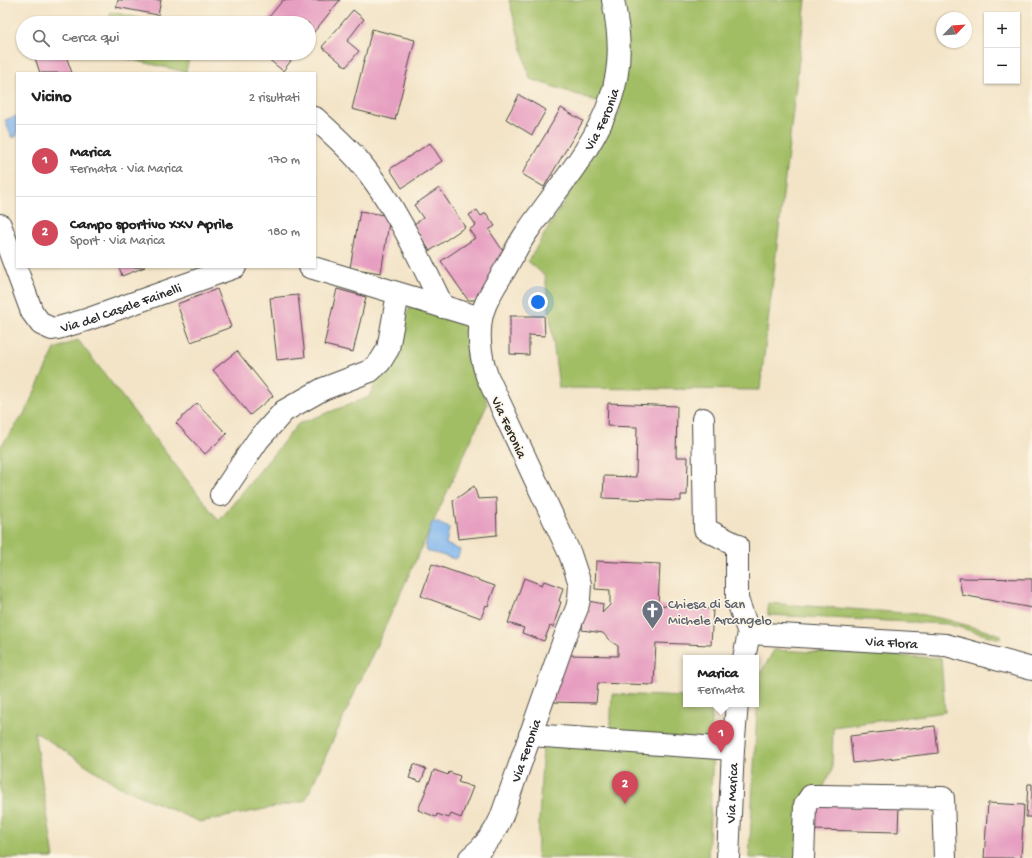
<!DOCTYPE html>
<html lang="it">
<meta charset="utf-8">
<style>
body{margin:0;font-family:"Gochi Hand",sans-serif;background:#f2f2f2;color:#222}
.controls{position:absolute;right:12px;top:12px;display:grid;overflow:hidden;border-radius:0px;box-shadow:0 1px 3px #0004}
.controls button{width:36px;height:36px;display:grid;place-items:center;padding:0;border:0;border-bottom:1px solid #e0e0e0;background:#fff;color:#222;font:20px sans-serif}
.compass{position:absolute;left:936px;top:12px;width:36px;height:36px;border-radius:50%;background:#fff;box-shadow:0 1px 3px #0004;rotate:65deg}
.you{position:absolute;left:538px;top:302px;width:14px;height:14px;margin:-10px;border:3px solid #fff;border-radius:50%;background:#1a73e8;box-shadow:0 0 0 6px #1a73e833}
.badge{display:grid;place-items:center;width:26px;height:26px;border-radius:50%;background:#d1495b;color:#fff;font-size:13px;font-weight:700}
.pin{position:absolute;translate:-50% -33px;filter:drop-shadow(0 1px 2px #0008)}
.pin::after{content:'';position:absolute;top:21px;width:14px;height:12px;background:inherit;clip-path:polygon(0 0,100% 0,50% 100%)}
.popup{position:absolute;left:683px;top:655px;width:76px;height:52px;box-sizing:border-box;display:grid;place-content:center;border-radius:0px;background:#fff;filter:drop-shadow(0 1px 3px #0005);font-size:13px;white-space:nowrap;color:#767676}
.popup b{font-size:15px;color:#222}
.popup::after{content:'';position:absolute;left:50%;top:100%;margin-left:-8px;border:8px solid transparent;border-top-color:#fff}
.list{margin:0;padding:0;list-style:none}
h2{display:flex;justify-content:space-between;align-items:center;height:52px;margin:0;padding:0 16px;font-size:17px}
h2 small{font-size:13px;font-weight:400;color:#767676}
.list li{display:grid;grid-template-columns:26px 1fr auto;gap:12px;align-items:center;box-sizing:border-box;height:72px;padding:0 16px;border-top:1px solid #e0e0e0}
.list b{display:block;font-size:15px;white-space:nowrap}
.list p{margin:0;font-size:13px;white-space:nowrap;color:#767676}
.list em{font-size:13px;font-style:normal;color:#767676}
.icon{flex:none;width:22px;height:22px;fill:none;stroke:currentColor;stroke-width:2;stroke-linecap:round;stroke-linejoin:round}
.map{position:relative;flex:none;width:1032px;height:858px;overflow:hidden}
.search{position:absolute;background:#fff;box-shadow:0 1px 3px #0004;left:16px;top:16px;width:300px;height:44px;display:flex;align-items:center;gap:10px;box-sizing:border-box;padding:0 14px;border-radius:22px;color:#767676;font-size:15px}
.panel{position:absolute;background:#fff;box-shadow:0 1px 3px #0004;left:16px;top:72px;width:300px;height:196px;border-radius:0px}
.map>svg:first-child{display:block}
</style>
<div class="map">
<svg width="1032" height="858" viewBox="0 0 1032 858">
<rect width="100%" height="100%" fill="#fcf5e5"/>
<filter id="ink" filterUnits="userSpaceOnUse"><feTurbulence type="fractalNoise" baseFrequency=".025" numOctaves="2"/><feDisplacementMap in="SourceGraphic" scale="8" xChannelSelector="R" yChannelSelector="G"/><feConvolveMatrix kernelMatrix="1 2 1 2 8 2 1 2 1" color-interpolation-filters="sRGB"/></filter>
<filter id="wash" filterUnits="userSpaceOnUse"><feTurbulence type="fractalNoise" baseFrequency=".012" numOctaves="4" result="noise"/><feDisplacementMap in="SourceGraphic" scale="16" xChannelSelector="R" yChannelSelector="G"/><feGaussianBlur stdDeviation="0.9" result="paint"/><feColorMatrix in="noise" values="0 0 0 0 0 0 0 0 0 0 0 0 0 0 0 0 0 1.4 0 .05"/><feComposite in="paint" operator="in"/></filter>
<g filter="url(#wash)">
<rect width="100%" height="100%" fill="#f3e4c7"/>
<!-- green -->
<path fill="#a2be65" stroke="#667448" d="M509,0H806L760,390L559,388L545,276L528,261L621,109L530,79Z
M111,12L162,23H108Z
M102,53H190L186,72Z
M411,305L472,323L487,405L305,801L200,822L120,787L34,731L54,858H0V447L24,414L55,349L78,340L219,521L298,424L369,397Z
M768,603L919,614L948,620L1001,635L1000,639L947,624L768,615Z
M774,650L941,658L945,712L833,727L832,770L822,790L796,858H749L759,676Z
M612,694L686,697V704H712L710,739L610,734Z
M543,742L713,750L708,858H537Z"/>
<!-- water -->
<path fill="#7eb5ed" stroke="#54708c" d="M17,116V136L12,138L5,120Z
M433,522L438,523L449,528L446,544L460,550L458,557L455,559L427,551L425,548L431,524Z"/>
<g id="blocks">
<!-- building -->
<path fill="#e79fc1" d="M118,0H161L158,15L116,7Z
M283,0H340L309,38V23H264Z
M353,10L364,19L347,41L359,51L346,67L322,47Z
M372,29L415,40L395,120L352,109Z
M40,53H65L72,73H40L34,55Z
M261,53H297L283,71Z
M519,95L546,110L532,135L506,119Z
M561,108L583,121L544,187L522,174Z
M430,143L442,161L402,188L390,169Z
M439,188L465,227L430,251L413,225L423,218L414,205Z
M477,210L481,216L486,213L495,226L489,230L507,257L480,300H468L441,261L475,238L469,230L476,225L469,215Z
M360,211L390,216L381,273L350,268Z
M119,267H145L122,276Z
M217,289L231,327L191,342L177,304Z
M337,289L366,297L353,352L324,345Z
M298,295L305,357L277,360L270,298Z
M510,316H544L545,336L529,335V355L510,354Z
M237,351L273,396L250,415L213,370Z
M197,403L227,434L205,454L176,423Z
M608,403L677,406L676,457H688L687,495H681V501L603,498L604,476L636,477L637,427L607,426Z
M474,486L478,499L496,498L497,535L458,539L453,501Z
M596,561L660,564L658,605L713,609L711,645L656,643L654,685L598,683L596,703L550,702L567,655L618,656V646L609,640L603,633L582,630L583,621L589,601L603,604L602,613L610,605V590L595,589Z
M432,564L495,586L488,606L486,605L481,618L421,596Z
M524,578L542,585L544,581L563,588L559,601L561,602L553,627L550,626L544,641L522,633L524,628L508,623Z
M959,578L1032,579V608L962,595Z
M935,726L938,753L853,763L850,736Z
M414,764L426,769L421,782L409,778Z
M434,770L448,775L449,772L460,776L458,782L473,787L461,818L451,814L449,818L437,814L436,817L418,810Z
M1028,784H1032V817H1026Z
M814,803L899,805L898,832L814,830Z
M988,803L1024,805L1021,858H984Z"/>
</g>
</g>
<g filter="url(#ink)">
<use href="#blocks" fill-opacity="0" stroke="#494742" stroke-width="1"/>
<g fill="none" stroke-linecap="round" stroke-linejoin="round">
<defs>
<g id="minor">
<path d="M315,118C330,132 345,145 359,161C395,204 419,257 443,307"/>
<path id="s1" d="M0,225L32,312L41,324L52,329L58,328L86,320L235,267"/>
<path d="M310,267L481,318"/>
<path d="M703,419L705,529L737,545V599L749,633L744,658"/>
<path d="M221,495L258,440L284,411L323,389L370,371L380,362L388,349L398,294"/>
<path id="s2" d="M749,633L946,645L1032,669"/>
<path d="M530,735L733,749"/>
<path id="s3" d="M470,858C484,847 494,835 501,818L565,637L577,608L579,599L580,584L570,554L487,376C480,356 477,331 483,311C488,295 498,281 506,268C513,255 520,241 529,229C558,187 595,147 611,98C622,64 620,35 613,0"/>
<path id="s4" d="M728,858L733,749L737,704"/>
<path d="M803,858L805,805L811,796H821L943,798L945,858"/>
</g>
</defs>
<!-- minor casing -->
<use href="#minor" stroke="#494742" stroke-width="24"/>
<!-- minor -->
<use href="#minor" stroke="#fff" stroke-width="22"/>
</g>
</g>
<!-- icons -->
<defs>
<symbol id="church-pin" viewBox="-11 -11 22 30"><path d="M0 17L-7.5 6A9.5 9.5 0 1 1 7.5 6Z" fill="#6b7280" stroke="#fcf5e5"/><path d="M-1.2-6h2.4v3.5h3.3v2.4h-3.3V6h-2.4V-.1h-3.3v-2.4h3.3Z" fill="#fff"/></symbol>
</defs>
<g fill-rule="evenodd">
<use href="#church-pin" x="640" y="598" width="25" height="34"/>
</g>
<g text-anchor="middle" stroke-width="3" stroke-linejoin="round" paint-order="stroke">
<!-- street labels -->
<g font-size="14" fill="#2b2b2b" stroke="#fcf5e5">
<text dy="5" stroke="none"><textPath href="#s3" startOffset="819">Via Feronia</textPath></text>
<text dy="5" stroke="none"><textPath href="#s1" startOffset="192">Via del Casale Fainelli</textPath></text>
<text transform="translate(510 427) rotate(65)" y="5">Via Feronia</text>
<text dy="5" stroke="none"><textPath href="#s2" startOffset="143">Via Flora</textPath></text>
<text dy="5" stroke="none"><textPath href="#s3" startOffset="123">Via Feronia</textPath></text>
<text dy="5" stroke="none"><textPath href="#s4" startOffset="65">Via Marica</textPath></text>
</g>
<!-- worship labels -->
<g font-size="14" fill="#5b616d" stroke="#fcf5e5" text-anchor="start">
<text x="668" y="608">Chiesa di San<tspan x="668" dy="16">Michele Arcangelo</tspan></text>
</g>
</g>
</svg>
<div class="controls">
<button>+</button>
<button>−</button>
</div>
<svg class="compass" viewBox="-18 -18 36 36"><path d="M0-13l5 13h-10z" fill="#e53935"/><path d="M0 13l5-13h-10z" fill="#767676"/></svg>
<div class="you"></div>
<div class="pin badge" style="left:721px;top:753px">1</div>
<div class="popup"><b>Marica</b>Fermata</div>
<div class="pin badge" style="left:625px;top:804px">2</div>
<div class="search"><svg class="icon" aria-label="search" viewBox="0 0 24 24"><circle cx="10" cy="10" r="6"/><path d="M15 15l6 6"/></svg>Cerca qui</div>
<section class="panel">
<h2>Vicino<small>2 risultati</small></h2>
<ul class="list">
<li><span class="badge">1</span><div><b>Marica</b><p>Fermata · Via Marica</p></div><em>170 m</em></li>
<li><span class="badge">2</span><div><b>Campo sportivo XXV Aprile</b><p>Sport · Via Marica</p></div><em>180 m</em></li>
</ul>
</section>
</div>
